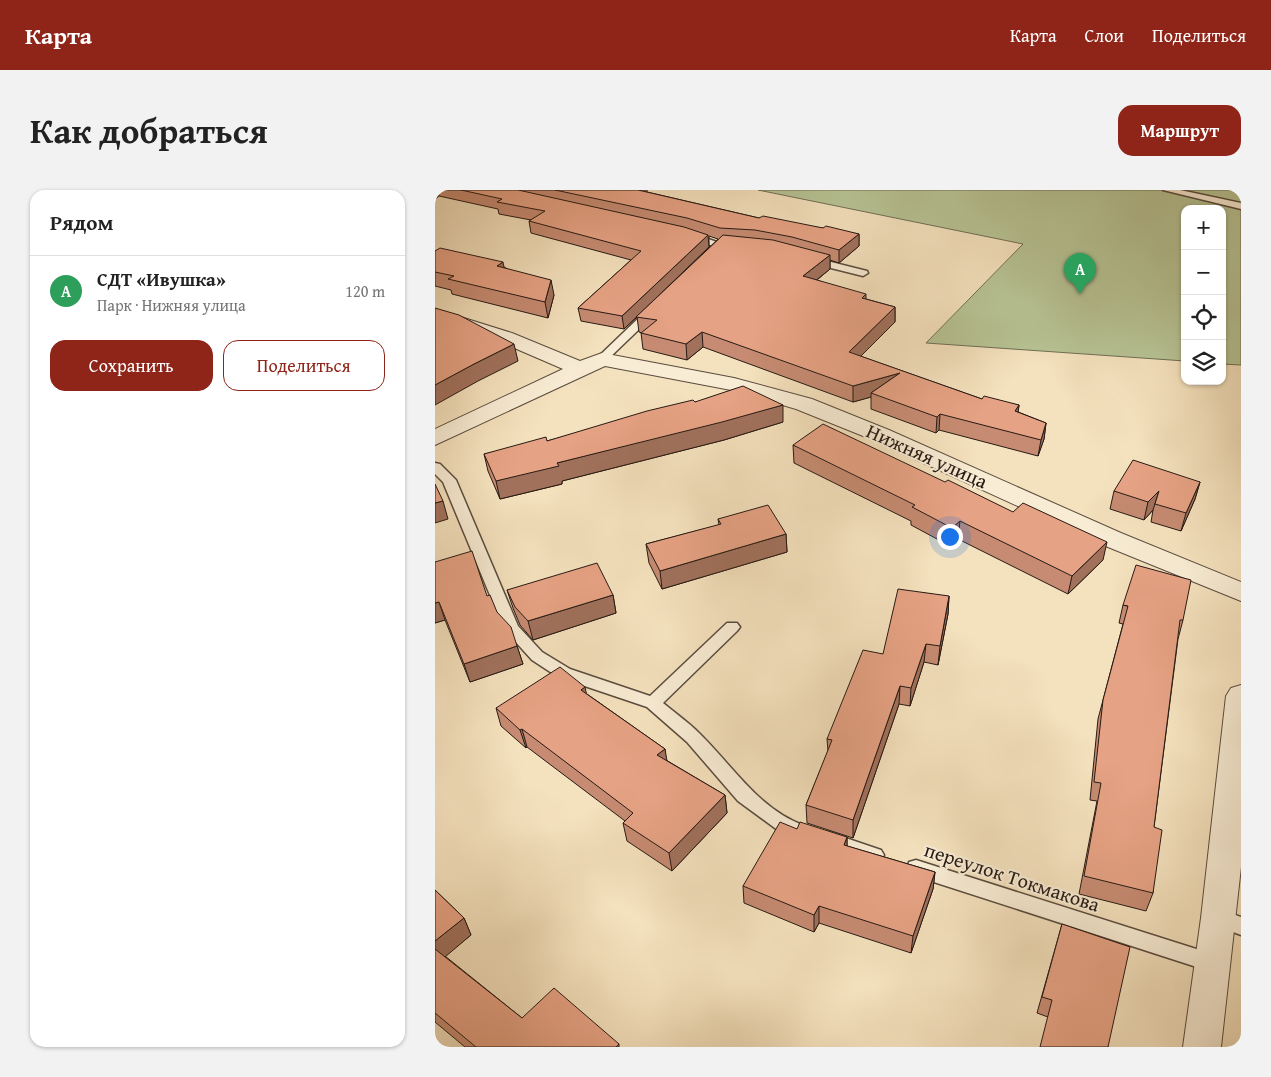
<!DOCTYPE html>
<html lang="ru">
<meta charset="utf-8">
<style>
body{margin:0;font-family:"Gentium Book Plus",serif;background:#f2f2f2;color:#222}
.controls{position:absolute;right:15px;top:15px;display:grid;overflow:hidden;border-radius:10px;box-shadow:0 1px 4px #0004}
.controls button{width:45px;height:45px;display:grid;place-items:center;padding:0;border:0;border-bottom:1px solid #e0e0e0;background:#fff;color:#222;font:25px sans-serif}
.you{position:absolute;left:514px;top:346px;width:18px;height:18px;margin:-12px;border:4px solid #fff;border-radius:50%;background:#1a73e8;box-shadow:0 0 0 8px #1a73e833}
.badge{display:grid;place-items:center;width:32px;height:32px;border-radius:50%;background:#8f2418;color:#fff;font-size:16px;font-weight:700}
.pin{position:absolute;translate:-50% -41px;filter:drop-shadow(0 1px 2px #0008)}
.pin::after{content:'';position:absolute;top:26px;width:18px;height:15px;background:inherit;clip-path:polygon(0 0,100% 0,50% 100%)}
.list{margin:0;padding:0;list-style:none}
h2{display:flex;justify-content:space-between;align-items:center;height:65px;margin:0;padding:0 20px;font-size:21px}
h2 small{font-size:16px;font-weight:400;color:#767676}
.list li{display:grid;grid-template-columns:32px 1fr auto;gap:15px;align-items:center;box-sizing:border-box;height:70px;padding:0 20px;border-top:1px solid #e0e0e0}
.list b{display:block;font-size:19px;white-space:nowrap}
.list p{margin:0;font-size:16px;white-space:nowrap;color:#767676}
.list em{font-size:16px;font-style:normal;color:#767676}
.actions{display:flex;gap:10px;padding:15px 20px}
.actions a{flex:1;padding:11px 0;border:1px solid #8f2418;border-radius:15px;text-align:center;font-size:18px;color:#8f2418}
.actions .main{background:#8f2418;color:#fff}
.icon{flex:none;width:28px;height:28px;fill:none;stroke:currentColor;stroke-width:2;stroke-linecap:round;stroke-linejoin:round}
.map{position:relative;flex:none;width:806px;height:857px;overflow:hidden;border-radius:15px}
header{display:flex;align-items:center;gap:30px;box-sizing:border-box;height:70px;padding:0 25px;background:#8f2418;color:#fff}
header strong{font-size:24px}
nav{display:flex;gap:28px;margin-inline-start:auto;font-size:18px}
.intro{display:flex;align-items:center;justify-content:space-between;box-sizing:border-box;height:120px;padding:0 30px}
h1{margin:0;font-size:35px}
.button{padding:12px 22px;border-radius:15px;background:#8f2418;color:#fff;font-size:18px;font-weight:700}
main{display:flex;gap:30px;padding:0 30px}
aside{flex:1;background:#fff;border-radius:15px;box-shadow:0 1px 4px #0004}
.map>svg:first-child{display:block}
</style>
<header>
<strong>Карта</strong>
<nav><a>Карта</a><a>Слои</a><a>Поделиться</a></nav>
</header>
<div class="intro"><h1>Как добраться</h1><a class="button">Маршрут</a></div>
<main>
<aside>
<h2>Рядом<small></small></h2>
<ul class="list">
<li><span class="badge" style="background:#2e9e5b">A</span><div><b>СДТ «Ивушка»</b><p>Парк · Нижняя улица</p></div><em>120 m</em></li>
</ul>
<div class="actions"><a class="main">Сохранить</a><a>Поделиться</a></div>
</aside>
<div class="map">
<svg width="806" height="857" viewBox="0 0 806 857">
<rect width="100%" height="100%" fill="#f4e1bd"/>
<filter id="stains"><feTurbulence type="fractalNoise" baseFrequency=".004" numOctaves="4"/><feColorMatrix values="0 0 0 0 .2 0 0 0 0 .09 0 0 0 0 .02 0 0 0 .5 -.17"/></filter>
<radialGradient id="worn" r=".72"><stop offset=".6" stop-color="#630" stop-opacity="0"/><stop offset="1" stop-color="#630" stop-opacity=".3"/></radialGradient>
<!-- green -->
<path fill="#b7c394" stroke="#6f6e54" d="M323,0H806V175L787,174V19H750V171L491,153L588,54Z"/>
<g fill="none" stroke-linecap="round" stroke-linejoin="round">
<defs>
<path id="service" d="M728,0H745L806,13V19Z
M251,43H257L290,55L279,67H271L270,65L278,56L251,47Z
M376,67L432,81L433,83L428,86L372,72V68Z
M217,118L222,121L221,123L171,171H163V167L213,119Z
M0,273L5,274L21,290L83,436L107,462L135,479L215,506L292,433H302L305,437L302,441L228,513C240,523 253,532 264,543C298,576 323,619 370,636L373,641L370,646L364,648L344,641L303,611L252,552L212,517L123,487L97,470L69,439L8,292L0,284Z
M393,642L446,660L449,665L446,670L440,673L387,655L384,650L387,645Z
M481,670L777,764L784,767L787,773L784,779L777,782L474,684L472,678L474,672Z
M784,719L806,727V745L777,734L774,728L777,722Z"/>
<path id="minor" d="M0,119L77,143L145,171L167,163L299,188L377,209L454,240L686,343L806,392V411L668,355L438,250L361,219L296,200L170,176L0,255V239L128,179L63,151L0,131Z
M806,495V677L786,857H748L766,728L791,506L796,498Z"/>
</defs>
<!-- service casing -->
<use href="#service" stroke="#5a4c3e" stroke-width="3"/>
<!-- minor casing -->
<use href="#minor" stroke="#5a4c3e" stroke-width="2"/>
<!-- service -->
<use href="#service" fill="#f8ecd4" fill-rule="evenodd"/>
<!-- minor -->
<use href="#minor" fill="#f8ecd4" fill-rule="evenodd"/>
</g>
<!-- wall -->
<path fill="#c68b72" stroke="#271a14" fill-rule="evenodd" d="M0,0H212V2L324,28L424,44V56L404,73L395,70V79L382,90L431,109L460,117V132L425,166L547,209L584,215L583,222L611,233L609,249L603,266L504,240L501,243L436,219V207L418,212L268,157L252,170L208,159L206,143H207L204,142L202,127L189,139L146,131L143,118L196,70L96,43L94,31L96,30L64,24L63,19L4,6L0,9ZM274,46L283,49L233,97L274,57Z
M0,61L69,77L119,105L113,128L17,104L16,100L0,96Z
M260,212L348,232L289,250L127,291V294L65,309L53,281L49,264L112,251Z
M358,255L668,370L633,404L523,349L515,356L476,335V331L359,273Z
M765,292L760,309L746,341L716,332L718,320L709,330L675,319L679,301Z
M283,329L351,344L352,362L227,399L214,373L211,354L284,335Z
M0,372L52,406L82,456L88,474L35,492L10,430L0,433Z
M72,400L178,405L181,423L98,450L85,435L78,418Z
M514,406L513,424L503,475L489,472L475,516L464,514L418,648L372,633L371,615L393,561L392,549L448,464Z
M688,415L748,430L743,449L719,637L718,703L711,721L644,704L662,611L655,610L663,529L688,434L684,433Z
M152,504L230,559L231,570L290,605L292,623L237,681L192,651L188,633L190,631L92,557L91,558L66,536L61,518Z
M362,639L412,647V656L500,682L498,699L476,763L384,733L379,742L309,713L308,696Z
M0,700L29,728L36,745L10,766L87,828L184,854V857H30L0,832Z
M627,734L673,857L613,827L602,823Z"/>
<!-- shaded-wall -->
<path fill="#a1715c" stroke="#271a14" d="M0,0H3L4,6L0,9Z
M424,44V56L404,73V60Z
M273,45L274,57L189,139L187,126Z
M395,65V79L368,101V86Z
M68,72L71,87L62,76Z
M116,90L119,105L113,128L110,112Z
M431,104V119L427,108Z
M460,117V132L414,178V162Z
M267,142L268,157L252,170L251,154Z
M79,154L83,171L43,191L0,215V195L39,174Z
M465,183L436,203V207L418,212V196Z
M348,215V232L289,250L127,291V294L65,309L61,291L122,273Z
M584,215L582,231L580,221Z
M505,224L504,240L501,243L502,227Z
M611,233L609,249L603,266L606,250Z
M765,292L760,309L746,341L751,323Z
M724,301L718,320L709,330L713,312Z
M8,311L13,329L0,333V313Z
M525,331L523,349L515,356L517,338Z
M351,344L352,362L227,399L225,381Z
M672,352L668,370L633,404L637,386Z
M178,405L181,423L98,450L93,431Z
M514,406L513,424L503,475L505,456Z
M4,412L10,430L0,433V413Z
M491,454L489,472L475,516L476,498Z
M82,456L88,474L35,492L29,474Z
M465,496L464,514L418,648V630Z
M150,497L154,516L146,500Z
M87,539L92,557L91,558L85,540Z
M230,559L233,577L222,565Z
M290,605L292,623L237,681L234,663Z
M412,647V665L409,655Z
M500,682L498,699L476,763L478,746Z
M384,716V733L379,742V725Z
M29,728L36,745L4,772L0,765V751Z"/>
<!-- building -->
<path fill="#e6a284" stroke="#271a14" d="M26,0H83L249,37L273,45L187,126L143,118L206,61L94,31L110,21L62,12L67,9Z
M120,0H203L324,28L328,26L388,38L391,36L424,44L404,60L357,47L320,40L285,38L252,28Z
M288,45L338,50L395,65L368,86L431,104L427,108L460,117L414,162L547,209L549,206L584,215L580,221L611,233L606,250L505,224L502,227L436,203L465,183L418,196L267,142L251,154L206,143L222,130L201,127Z
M5,58L68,72L62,76L116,90L110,112L13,89L19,86L0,82V61Z
M0,118L24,125L79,154L39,174L0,195Z
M308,196L348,215L287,232L122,273L124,276L61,291L49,264L111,247L112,251L212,221L258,210L260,212Z
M388,234L510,292L513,290L578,322L588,313L672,352L637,386L525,331L517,338L477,317L480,315L358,255Z
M698,270L765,292L751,323L720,314L724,301L713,312L679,301Z
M0,294L8,311L0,313Z
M333,315L351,344L225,381L211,354L286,334L283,329Z
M37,361L52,406L55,405L62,422L76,437L82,456L29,474L4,412L0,413V372Z
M162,373L178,405L93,431L80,417L72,400Z
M701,375L756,390L748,430H745L719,637L727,640L718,703L649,686L666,593L659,592L668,510L693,416L688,415Z
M463,399L514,406L505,456L491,454L476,498L465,496L418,630L371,615L397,550L392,549L428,460L448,464Z
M125,477L150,497L146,500L230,559L222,565L290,605L234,663L188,633L198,623L87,539L85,540L61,518Z
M345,632L362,639L365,632L412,647L409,655L500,682L478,746L384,716L379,725L308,696Z
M0,700L29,728L0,751Z
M627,734L695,757L673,857H605L617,810L607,807Z
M0,759L87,828L119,798L184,854L181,857H41L0,823Z"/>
<g text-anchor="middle" stroke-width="4" stroke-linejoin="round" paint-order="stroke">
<!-- street labels -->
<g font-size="20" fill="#271a14" stroke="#f8ecd4">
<text transform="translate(492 266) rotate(24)" y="7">Нижняя улица</text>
<text transform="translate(577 687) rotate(18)" y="7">переулок Токмакова</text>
</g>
</g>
<rect width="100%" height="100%" filter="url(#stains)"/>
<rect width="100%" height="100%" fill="url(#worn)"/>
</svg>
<div class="controls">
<button>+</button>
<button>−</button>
<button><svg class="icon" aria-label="locate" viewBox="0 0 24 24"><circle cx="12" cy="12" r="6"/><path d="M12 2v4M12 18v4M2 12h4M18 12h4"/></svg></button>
<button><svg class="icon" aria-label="layers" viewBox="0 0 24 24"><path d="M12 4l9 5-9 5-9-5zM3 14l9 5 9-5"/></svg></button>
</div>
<div class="you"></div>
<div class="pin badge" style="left:645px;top:104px;background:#2e9e5b">A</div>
</div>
</main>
